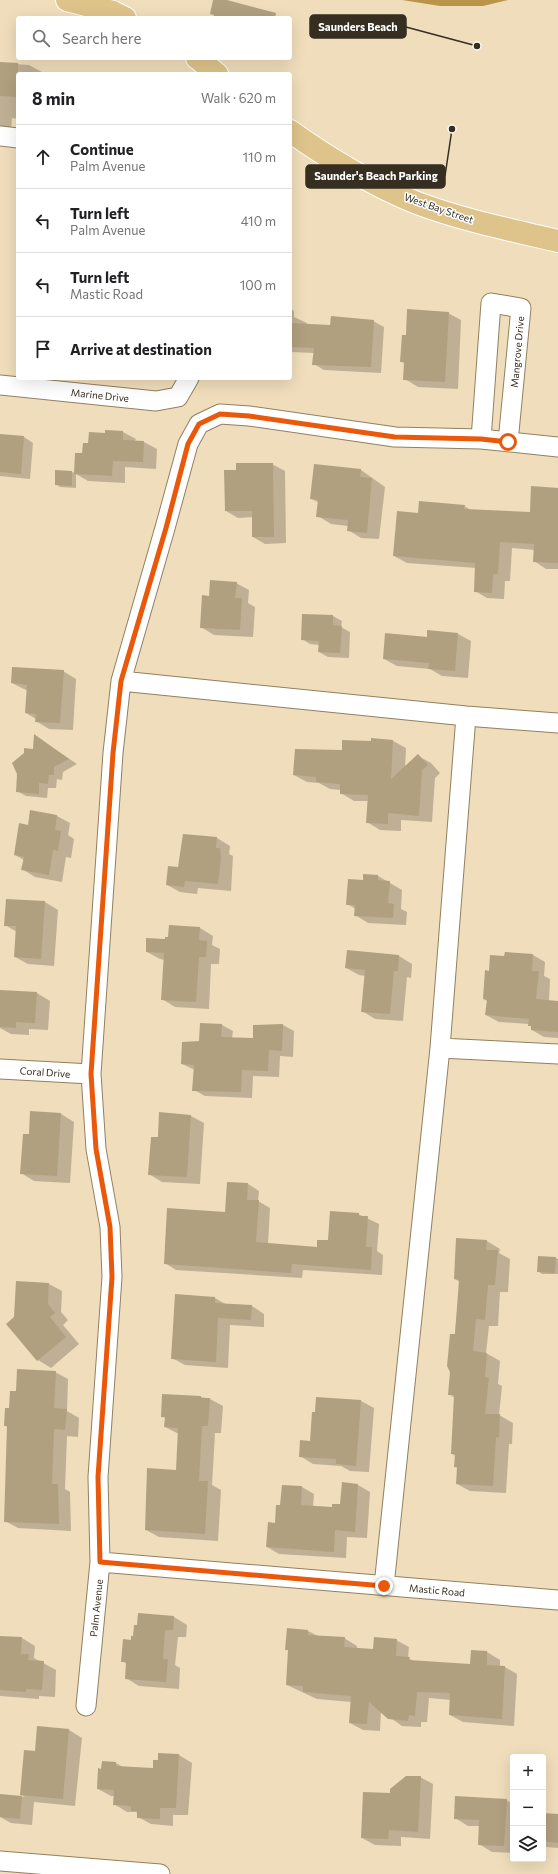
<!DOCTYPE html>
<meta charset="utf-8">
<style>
body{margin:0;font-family:Commissioner,sans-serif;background:#f2f2f2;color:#202124}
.controls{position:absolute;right:12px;bottom:12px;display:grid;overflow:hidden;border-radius:4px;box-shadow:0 4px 16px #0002}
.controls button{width:36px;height:36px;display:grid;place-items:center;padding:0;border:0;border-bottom:1px solid #e0e0e0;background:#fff;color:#202124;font:20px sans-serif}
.stop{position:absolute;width:12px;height:12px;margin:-9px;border:3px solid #ea580c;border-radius:50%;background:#fff}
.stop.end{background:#ea580c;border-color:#fff;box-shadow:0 1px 4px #0008}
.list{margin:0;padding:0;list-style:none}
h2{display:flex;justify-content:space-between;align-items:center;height:52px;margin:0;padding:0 16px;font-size:17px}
h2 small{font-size:13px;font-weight:400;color:#757577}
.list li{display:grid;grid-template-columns:26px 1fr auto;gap:12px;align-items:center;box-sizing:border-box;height:64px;padding:0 16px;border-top:1px solid #e0e0e0}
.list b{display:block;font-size:15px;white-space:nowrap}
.list p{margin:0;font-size:13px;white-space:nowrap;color:#757577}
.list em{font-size:13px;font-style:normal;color:#757577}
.icon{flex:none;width:22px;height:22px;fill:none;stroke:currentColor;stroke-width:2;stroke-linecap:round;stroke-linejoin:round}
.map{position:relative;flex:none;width:558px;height:1874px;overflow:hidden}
.search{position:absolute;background:#fff;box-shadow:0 4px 16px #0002;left:16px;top:16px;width:276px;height:44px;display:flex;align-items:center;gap:10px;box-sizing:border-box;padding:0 14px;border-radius:4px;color:#757577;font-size:15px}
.panel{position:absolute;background:#fff;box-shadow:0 4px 16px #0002;left:16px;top:72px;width:276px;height:308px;border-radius:4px}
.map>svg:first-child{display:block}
</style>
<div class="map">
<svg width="558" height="1874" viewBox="0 0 558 1874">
<rect width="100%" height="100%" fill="#efddbb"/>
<!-- water -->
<path fill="#ba9549" d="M402,0H508L483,6H440Z"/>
<!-- shadow -->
<path fill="#0003" d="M0,63L29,65L42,72V74H18V119L12,118L11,129L0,128Z
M290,308L294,311V317L307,323V325L331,326L373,321L384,327L381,373L324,370L314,364V353L290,352Z
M448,313L461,320L458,389L418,387L405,379V364L401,361L407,336Z
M123,432L136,439L135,441L144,442L157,449L156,469L125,467V483L88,481L76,474V488L60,487L56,484L72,472L75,473L89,444L106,434Z
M0,435L24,437L33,443L30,479L0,476Z
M272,464L285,471L286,543L265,544L253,537V517L238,518L226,511L237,471Z
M361,470L385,487L379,539L361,538L348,530V526L331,524L318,516L319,503L312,499Z
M558,489V569H546L534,561L535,550L512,548L510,581H505L504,599L487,598L475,591L476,568L407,563L394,556L419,514L464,506L471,510L531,513Z
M236,583L249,590L248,603L255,607L253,637L214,635L201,627L210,597Z
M333,616L342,621L341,627L350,632L349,658L328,657L319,652L320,645L310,644L302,639Z
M428,631L458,634L471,641L468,678L442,676L430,669L397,666L384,659L427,638Z
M63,671L76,679L73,730L49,729L36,721V719L26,713L28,691L12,683Z
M35,736L77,764L63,772L62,780L57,779L56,788H48L47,798L26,796L17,791L34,750Z
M393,741L406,748L405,768L418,756L431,763L440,773L435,778L432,822L401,820V831L380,830L367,822L368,801H354L341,793V790L330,789L319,783L307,782L294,775L343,751L372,742Z
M31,811L57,816L70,823L68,835L74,839L71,858L66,857L62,882L35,877L22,869L24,860L15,855L29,826Z
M184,835L217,838L230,846L229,854L233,856L231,891L198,888L197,894L180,892L167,885L179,868Z
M378,876L402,890L401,909L407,912L406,925L368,923L355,915L356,909L347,904L363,881Z
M45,902L58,910L54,966L28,964L15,957L17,932L5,925Z
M200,928L213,936L212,945L220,949L219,964H211L209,1009L175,1007L162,999L165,960L160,959L147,952L166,940Z
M506,953L533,955L545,962L544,976L550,979L549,1001L558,1002V1038L544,1037L532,1030V1027L529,1024L499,1022L486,1015L487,1001L484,999L490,972L505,957Z
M399,956L412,964L411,978L407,977L403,1021L375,1019L362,1011L365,976L359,975L346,968Z
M0,991L37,993L50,1001L48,1030L29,1029V1035L11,1034L0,1028Z
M222,1025L233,1031L232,1038L254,1039L283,1025L294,1031L293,1057L280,1056L279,1077L253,1076L252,1098L205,1096L194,1090L195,1070L182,1064L200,1042Z
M31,1112L61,1114L74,1122L70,1183L34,1181L21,1173L30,1135Z
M160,1114L191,1116L204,1123L200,1184L162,1182L149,1174L158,1138Z
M248,1184L259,1191L258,1201L270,1208L268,1244L318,1248L329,1242L358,1214L379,1224L377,1251L383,1255L382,1275L303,1270L302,1278L176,1270L165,1263L226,1213Z
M487,1241L500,1249L499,1253L510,1259L508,1292H500L498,1326H489L486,1353L500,1361L498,1384L502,1386L499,1415L513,1423L512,1444H509L506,1493L470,1491L457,1484L458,1468L455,1467L456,1456L452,1454L455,1398L449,1394L460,1282L455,1279Z
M556,1258L558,1259V1274H542L538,1271Z
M49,1284L62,1291L61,1312L68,1320L63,1325L79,1344L51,1368L38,1360Z
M215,1298L227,1305L252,1306L264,1314V1327L230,1325L228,1368L185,1365L172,1358Z
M55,1372L68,1379L67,1411L79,1418L78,1437L67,1436L65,1489L70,1492L71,1531L18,1528L5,1521L8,1428L5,1425L16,1392Z
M201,1397L210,1399L223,1406L221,1433H215L212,1485L221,1490L218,1541L159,1537L146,1530L177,1471L179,1434L165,1427L166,1418L162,1417Z
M361,1401L374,1408L369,1472L350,1471L341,1466L313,1464L300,1456L311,1442Z
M343,1484L358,1485L370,1492L367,1538L347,1537L346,1558L279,1554L267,1547L281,1506L302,1487L314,1494L313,1507L333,1509L341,1505Z
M174,1617L187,1625L186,1637H178L175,1665L180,1668L179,1689L139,1686L126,1678L127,1664L122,1661L134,1637Z
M308,1631L318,1636L344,1638L357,1646V1649L374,1650L396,1640L409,1647L408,1658L415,1662L471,1665L472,1652H487L500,1660V1666L505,1667L517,1674L514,1726L463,1722L450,1715L451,1700L429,1698L427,1722H421V1727L402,1726L381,1711L380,1731L363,1730L350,1723L352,1702L317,1699L287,1685L289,1651L286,1649Z
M0,1637L22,1638L35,1646L34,1658L56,1670L55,1697L39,1696V1699L0,1696Z
M38,1727L69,1730L82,1738L75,1806L34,1802L32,1825L11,1823L0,1817V1795L25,1797L21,1795L36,1752Z
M179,1755L192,1763L188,1815H173V1826L151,1824L138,1817V1814L136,1812H127L114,1804L115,1796H111L98,1789L102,1770L116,1763L123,1767L154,1769L159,1761Z
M420,1777L433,1784L430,1839L401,1837V1846L375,1845L362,1838L391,1795Z
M506,1800L513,1804V1853L492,1852L479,1844L480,1826H468L455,1818Z
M543,1814L558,1815V1848L547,1847L543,1845Z"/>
<!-- building -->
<path fill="#b1a07f" d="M213,0H227L276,13L275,18H213L214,15L210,14Z
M0,62L18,63V97L0,96Z
M407,309L449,312L445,382L403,380L404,362H400L402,335H406Z
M331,316L374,320L371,367L312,365L314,348L290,347V323L330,325Z
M105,430L123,431V440L144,441L143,462L113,461L112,476L74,474L75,453H82L83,443H88L89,432L105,433Z
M0,434L24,436L21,474L0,472Z
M236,463H273L274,537H252V511H225L224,470H236Z
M314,464L361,469L360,477L372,478L367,533L347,531L348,520L316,517L318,500L310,499Z
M55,470L72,471V486L55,485Z
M531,486L558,488V563L533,562L534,544L500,542L498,574H493L492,593L474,592L475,563L393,556L397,511L418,513L419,501L465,505L464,509L530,512Z
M210,580L237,582L235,598H242L240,630L200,628L202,595L209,596Z
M302,614L333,615V625L342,626L340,653L318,652L319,641L301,640Z
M427,630L458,633L455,671L428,669L429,663L383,659L385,633L427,637Z
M12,667L64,670L60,723L35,722L36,714L25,713L27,685L11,683Z
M34,734L69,759L54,767V775H49L48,784L39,783V794L16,792L17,774L12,763L24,753V748L33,749Z
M371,738L393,740L391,779L418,754L428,765L422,770L419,816L388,813V824L366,823L368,795L340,794V784L316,782V777L293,775L295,749L342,750V740L371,741Z
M30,810L57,815L55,830L61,831L58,851L53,850L49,875L21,870L24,857L14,855L19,823L28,825Z
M183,834L217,837L216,848H220L221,858L218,884L185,881L184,887L166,885L168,866L178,867Z
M363,874L378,875V880L390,881L388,903L394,904L393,918L354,916L355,905H346L348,879L363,880Z
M6,899L45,901L41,959L14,957L16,926H4Z
M169,925L200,927L199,940L207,941L206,957H199L196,1002L161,1000L164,953L146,952V938L165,939V937H168Z
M347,950L399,955L398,971H394L390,1014L361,1012L365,970L345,968Z
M505,952L533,954L532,971H539L536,999L558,1001V1032L531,1030V1026H528L529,1019L485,1015L487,1000L483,999L485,970L489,971L490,955L504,956Z
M0,990L37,992L35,1023L16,1022V1028L0,1027Z
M200,1023L222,1024L221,1037L253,1038V1025L283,1024L282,1051L269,1050L268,1071L242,1070L241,1092L192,1091L194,1065L181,1064L182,1042L199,1041Z
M30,1111L61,1113L57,1176L20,1174L23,1134H29Z
M159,1112L191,1115L187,1177L148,1175L151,1137H158Z
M227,1182L248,1183L247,1200H259L256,1242L317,1247V1240H328L330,1211L359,1213V1216H368L366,1247H372L371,1270L292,1264L291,1273L164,1264L167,1208L225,1212Z
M456,1238L487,1240L486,1250H498L495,1285H488L485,1320L476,1319L473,1351L487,1353L485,1377L489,1378L485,1414H500L499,1438L496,1437L493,1486L456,1484L457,1467H454L455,1454H451L454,1395H448L450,1372L447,1366L450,1334H455L459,1280L454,1279Z
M538,1256L556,1257L555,1273L537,1272Z
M16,1281L49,1283L48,1304L55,1313L50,1317L66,1337L37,1361L6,1324L14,1317Z
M175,1294L215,1297V1303L252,1305L251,1320L218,1318L216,1362L171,1359Z
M17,1369L56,1371L54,1408L67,1409L65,1430L54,1429L52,1484H58L59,1524L4,1522L7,1426H4L5,1408H9L10,1391H16Z
M162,1394L201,1396V1398H210L208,1426H202L199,1481H208L205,1534L145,1530L147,1468L176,1470L178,1428L164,1427L165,1417H161Z
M316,1397L361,1400L356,1466L336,1464V1459L299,1457L300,1440L310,1441L312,1412H315Z
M342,1482L358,1484L355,1532L335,1530L334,1552L266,1547L268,1522L275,1523L276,1505H280L282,1485L302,1486L301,1505L332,1507V1504H340Z
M138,1613L174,1616L173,1630H165L163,1659H168L166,1682L125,1679L126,1662H121L123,1639L131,1640V1636H133L134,1625H137Z
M287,1628L308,1630V1635L345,1637L344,1647L373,1649L374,1637L397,1639L396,1656L410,1657L409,1660L470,1664L471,1650L487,1651V1665L505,1666L502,1719L449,1715L450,1693L417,1692L415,1716L409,1715L408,1721L388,1719L369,1702L367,1724L349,1723L351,1696L303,1692V1686L286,1685L288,1650H285Z
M0,1636L22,1637L21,1654H29L28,1660L44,1661L42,1690L26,1689V1692L0,1690Z
M37,1726L69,1729L63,1799L20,1795L24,1750L35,1751Z
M158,1753L179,1754L176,1808H160V1819L137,1818V1811H131V1806L113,1805L114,1790L97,1789L98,1768L101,1769L102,1761L116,1762V1766L153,1768V1760H158Z
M406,1776H421L418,1832L389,1830L388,1839L361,1838L363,1792L390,1793V1789Z
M0,1794L22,1796L20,1819L0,1817Z
M455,1796L507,1799L504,1846L478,1845L479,1820L454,1819Z
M543,1813L558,1814V1843L543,1841Z"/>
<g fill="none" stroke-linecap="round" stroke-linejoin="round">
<defs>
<path id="minor" d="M0,136L18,138
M0,385L156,401L178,397L189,378
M481,439L491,303L521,308L508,442
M121,681L466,716L558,723
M440,1048L558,1054
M0,1069L91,1074
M100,1562L558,1600
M384,1586L440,1048L466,716
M86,1706L100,1562L98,1477L112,1277L110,1227L96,1149L91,1074L113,753L121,681L165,528L188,444L199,424L220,414L249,416L395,437L481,439L558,447
M0,1861L160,1874"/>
<path id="major" d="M67,0L113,12L125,18
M197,58L217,74
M290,131C326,157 376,187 417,203C462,220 511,230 558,241"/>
</defs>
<!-- minor casing -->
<use href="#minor" stroke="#918061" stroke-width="21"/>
<!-- major casing -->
<use href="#major" stroke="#fff" stroke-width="24"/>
<!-- minor -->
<use href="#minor" stroke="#fff" stroke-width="19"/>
<!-- major -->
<use href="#major" stroke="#dec48b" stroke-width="22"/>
</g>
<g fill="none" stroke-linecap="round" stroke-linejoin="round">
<!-- route -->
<path stroke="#ea580c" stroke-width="5" d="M384,1586L100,1562L98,1477L112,1277L110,1227L96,1149L91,1074L113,753L121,681L166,528L188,444L199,424L220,414L249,416L395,437L481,439L508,442"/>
</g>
<g text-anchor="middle" stroke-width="3" stroke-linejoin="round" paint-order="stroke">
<!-- street labels -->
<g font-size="10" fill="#352e21" stroke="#fff">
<text transform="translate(439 208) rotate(19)" y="4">West Bay Street</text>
<text transform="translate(517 352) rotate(-85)" y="4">Mangrove Drive</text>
<text transform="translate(100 395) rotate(6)" y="4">Marine Drive</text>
<text transform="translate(45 1072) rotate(4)" y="4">Coral Drive</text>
<text transform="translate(437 1590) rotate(5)" y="4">Mastic Road</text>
<text transform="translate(96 1608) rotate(-84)" y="4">Palm Avenue</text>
</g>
</g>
<!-- callouts -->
<path fill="none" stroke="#352e21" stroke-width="1.5" d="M477 46L406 27M452 129L445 176"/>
<g fill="#352e21" stroke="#fff" stroke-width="1.5">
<circle cx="477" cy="46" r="4"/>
<circle cx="452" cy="129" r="4"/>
</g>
<g fill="#352e21" stroke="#352e21" stroke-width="1.5">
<rect x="310" y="15" width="96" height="23" rx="4"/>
<rect x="306" y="165" width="139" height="23" rx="4"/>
</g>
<g font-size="11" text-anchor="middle" font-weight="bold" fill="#fff">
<text x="358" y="31">Saunders Beach</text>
<text x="376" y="180">Saunder's Beach Parking</text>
</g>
</svg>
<div class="controls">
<button>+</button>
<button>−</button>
<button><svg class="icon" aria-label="layers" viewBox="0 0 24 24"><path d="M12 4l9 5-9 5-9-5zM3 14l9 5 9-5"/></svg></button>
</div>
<div class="stop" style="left:508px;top:442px"></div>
<div class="stop end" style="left:384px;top:1586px"></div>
<div class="search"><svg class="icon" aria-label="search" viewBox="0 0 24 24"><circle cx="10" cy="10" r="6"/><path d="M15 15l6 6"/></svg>Search here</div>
<section class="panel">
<h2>8 min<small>Walk · 620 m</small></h2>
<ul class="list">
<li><svg class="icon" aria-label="ahead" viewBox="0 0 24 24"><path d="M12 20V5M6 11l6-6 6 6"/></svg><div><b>Continue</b><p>Palm Avenue</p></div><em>110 m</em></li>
<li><svg class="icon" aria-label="left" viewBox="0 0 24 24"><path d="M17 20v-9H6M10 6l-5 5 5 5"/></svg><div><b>Turn left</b><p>Palm Avenue</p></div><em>410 m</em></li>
<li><svg class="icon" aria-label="left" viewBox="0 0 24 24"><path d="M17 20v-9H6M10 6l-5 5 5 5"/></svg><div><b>Turn left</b><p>Mastic Road</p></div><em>100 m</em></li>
<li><svg class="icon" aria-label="arrive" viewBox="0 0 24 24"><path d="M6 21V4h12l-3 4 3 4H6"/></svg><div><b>Arrive at destination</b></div></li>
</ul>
</section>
</div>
